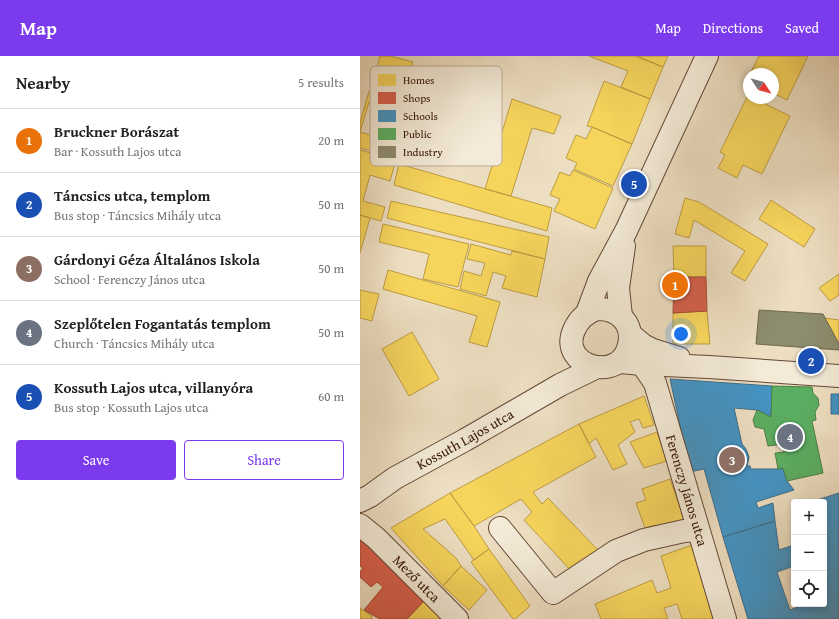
<!DOCTYPE html>
<meta charset="utf-8">
<style>
body{margin:0;font-family:"Gentium Book Plus",serif;background:#f2f2f2;color:#222}
.controls{position:absolute;right:12px;bottom:12px;display:grid;overflow:hidden;border-radius:4px;box-shadow:0 2px 6px #0003}
.controls button{width:36px;height:36px;display:grid;place-items:center;padding:0;border:0;border-bottom:1px solid #e0e0e0;background:#fff;color:#222;font:20px sans-serif}
.compass{position:absolute;left:383px;top:12px;width:36px;height:36px;border-radius:50%;background:#fff;box-shadow:0 2px 6px #0003;rotate:126deg}
.you{position:absolute;left:321px;top:278px;width:14px;height:14px;margin:-10px;border:3px solid #fff;border-radius:50%;background:#1a73e8;box-shadow:0 0 0 6px #1a73e833}
.badge{display:grid;place-items:center;width:26px;height:26px;border-radius:50%;background:#7c3aed;color:#fff;font-size:13px;font-weight:700}
.pin{position:absolute;translate:-50% -50%;border:2px solid #fff;box-shadow:0 1px 4px #0006}
.list{margin:0;padding:0;list-style:none}
h2{display:flex;justify-content:space-between;align-items:center;height:52px;margin:0;padding:0 16px;font-size:17px}
h2 small{font-size:13px;font-weight:400;color:#767676}
.list li{display:grid;grid-template-columns:26px 1fr auto;gap:12px;align-items:center;box-sizing:border-box;height:64px;padding:0 16px;border-top:1px solid #e0e0e0}
.list b{display:block;font-size:15px;white-space:nowrap}
.list p{margin:0;font-size:13px;white-space:nowrap;color:#767676}
.list em{font-size:13px;font-style:normal;color:#767676}
.actions{display:flex;gap:8px;padding:12px 16px}
.actions a{flex:1;padding:9px 0;border:1px solid #7c3aed;border-radius:4px;text-align:center;font-size:14px;color:#7c3aed}
.actions .main{background:#7c3aed;color:#fff}
.icon{flex:none;width:22px;height:22px;fill:none;stroke:currentColor;stroke-width:2;stroke-linecap:round;stroke-linejoin:round}
.map{position:relative;flex:none;width:479px;height:563px;overflow:hidden}
header{display:flex;align-items:center;gap:24px;box-sizing:border-box;height:56px;padding:0 20px;background:#7c3aed;color:#fff}
header strong{font-size:19px}
nav{display:flex;gap:22px;margin-inline-start:auto;font-size:14px}
main{display:flex}
aside{flex:1;background:#fff}
.map>svg:first-child{display:block}
</style>
<header>
<strong>Map</strong>
<nav><a>Map</a><a>Directions</a><a>Saved</a></nav>
</header>
<main>
<aside>
<h2>Nearby<small>5 results</small></h2>
<ul class="list">
<li><span class="badge" style="background:#e8710a">1</span><div><b>Bruckner Borászat</b><p>Bar · Kossuth Lajos utca</p></div><em>20 m</em></li>
<li><span class="badge" style="background:#1a4fb4">2</span><div><b>Táncsics utca, templom</b><p>Bus stop · Táncsics Mihály utca</p></div><em>50 m</em></li>
<li><span class="badge" style="background:#8d6e63">3</span><div><b>Gárdonyi Géza Általános Iskola</b><p>School · Ferenczy János utca</p></div><em>50 m</em></li>
<li><span class="badge" style="background:#6b7280">4</span><div><b>Szeplőtelen Fogantatás templom</b><p>Church · Táncsics Mihály utca</p></div><em>50 m</em></li>
<li><span class="badge" style="background:#1a4fb4">5</span><div><b>Kossuth Lajos utca, villanyóra</b><p>Bus stop · Kossuth Lajos utca</p></div><em>60 m</em></li>
</ul>
<div class="actions"><a class="main">Save</a><a>Share</a></div>
</aside>
<div class="map">
<svg width="479" height="563" viewBox="0 0 479 563">
<rect width="100%" height="100%" fill="#eddec1"/>
<filter id="stains"><feTurbulence type="fractalNoise" baseFrequency=".005" numOctaves="4"/><feColorMatrix values="0 0 0 0 .2 0 0 0 0 .09 0 0 0 0 .02 0 0 0 .5 -.17"/></filter>
<radialGradient id="worn" r=".72"><stop offset=".6" stop-color="#630" stop-opacity="0"/><stop offset="1" stop-color="#630" stop-opacity=".3"/></radialGradient>
<!-- homes -->
<path fill="#f6d55c" stroke="#bc9b42" d="M20,0H30L53,6L48,23L33,19L31,27L65,36L61,49L11,35Z
M229,0H276L303,11L290,43L261,31L268,15Z
M276,0H308L303,11Z
M399,0H448L427,44L413,37V18H390Z
M244,25L290,43L272,88L232,71L227,70Z
M9,35L64,51L62,62L9,46L0,76L40,87L36,102L0,92V67Z
M388,39L389,40V42H393L430,60L402,118L383,109L377,122L358,112L365,99L360,96Z
M152,43L201,60L194,78L172,72L151,140L125,133Z
M232,71L272,88L253,130L214,113L217,107L206,102L216,79L226,83Z
M0,94L36,104L30,125L10,119L3,145L25,151L21,165L0,159Z
M39,108L192,152L187,175L34,129Z
M213,114L253,132L235,173L194,155L200,143L190,139L200,116L210,120Z
M325,142L339,146L408,188L385,225L371,217L385,195L334,164L329,182L315,178Z
M411,144L455,173L444,191L399,163Z
M31,145L189,181L185,203L27,162Z
M0,159L10,162L0,197Z
M23,168L109,188L98,231L63,223L69,198L19,186Z
M111,188L151,199L152,195L185,203L177,241L142,232L146,220L133,216L126,240L100,233L104,215L121,220L125,207L107,203Z
M313,190H346V221H314Z
M28,214L140,246L127,291L109,286L117,260L23,233Z
M479,218V239L470,245L459,232Z
M0,234L19,238L12,265L0,262Z
M347,255L350,288H313V257Z
M465,262L479,264V288Z
M52,276L79,323L49,340L22,293Z
M284,340L294,369L283,372L279,363L270,366L275,376L258,389L267,408L253,414L236,382L229,388L219,368Z
M219,368L236,401L173,436L182,448L188,442L238,494L214,518L164,464L172,456L161,443L114,470L90,437Z
M297,376L307,405L284,412L270,386Z
M310,423L326,468L298,478L295,469L285,472L276,447L286,444L282,433Z
M90,437L114,470L129,493L114,504L85,463L63,473L96,502L101,510L83,530L31,472Z
M332,489L354,563H322L317,548L304,552L308,563H241L235,548L292,524L297,537L311,532L301,500Z
M129,493L170,550L155,563H153L111,506Z
M101,510L127,534L109,554L83,530Z
M64,545L82,563H47Z
M0,552L12,560L11,563H0Z"/>
<!-- shops -->
<path fill="#d6604d" stroke="#a64a38" d="M314,221H346L347,255L313,257Z
M0,482L64,545L47,563H20L4,554L23,531L17,526L11,531L0,521V516L3,512L0,510Z"/>
<!-- schools -->
<path fill="#4393c3" stroke="#3f6d8b" d="M310,323L412,330L411,361L397,354L374,352L382,388L386,393L389,401L387,410H390L391,413H418L423,412L427,425L434,434L396,446L398,452L413,447L415,465L363,481L344,413L330,416Z
M471,338H479V358H471Z
M479,437V563H388L363,481L415,465L419,494L434,489V510L417,516L430,554L446,548H464V446H451Z"/>
<!-- public -->
<path fill="#5aae61" stroke="#4f8046" d="M412,330L452,331L453,337L458,342L459,349L455,356L456,364L452,365L463,417L427,425L423,412L418,413L415,397L424,396V388L408,390L404,373L395,371L393,364L397,354L411,361Z"/>
<!-- industry -->
<path fill="#8c8c6e" stroke="#72684f" d="M399,254L463,258L479,288V294L396,288Z"/>
<g fill="none" stroke-linecap="round" stroke-linejoin="round">
<defs>
<g id="minor">
<path d="M236,253C258,252 274,267 269,289C261,328 198,311 214,274C219,263 225,258 236,253Z"/>
<path d="M227,257L239,225L266,175L347,0"/>
<path d="M261,260L258,232L264,190"/>
<path d="M271,279L283,289L293,294L319,302"/>
<path d="M260,306L282,308L349,311L479,320"/>
<path id="s1" d="M282,308L295,327L365,563"/>
<path id="s2" d="M0,445L10,440L35,422L105,384L200,329L237,311"/>
<path id="s3" d="M0,469L16,482L97,563"/>
<path d="M140,472L193,537L256,495L284,484L324,475L338,474"/>
</g>
</defs>
<!-- minor casing -->
<use href="#minor" stroke="#644736" stroke-width="24"/>
<!-- minor -->
<use href="#minor" stroke="#f3ead7" stroke-width="22"/>
</g>
<g text-anchor="middle" stroke-width="4" stroke-linejoin="round" paint-order="stroke">
<!-- street labels -->
<g font-size="14" fill="#361507" stroke="#f3ead7">
<text dy="5" stroke="none"><textPath href="#s2" startOffset="122">Kossuth Lajos utca</textPath></text>
<text dy="5" stroke="none"><textPath href="#s1" startOffset="135">Ferenczy János utca</textPath></text>
<text dy="5" stroke="none"><textPath href="#s3" startOffset="78">Mező utca</textPath></text>
</g>
</g>
<!-- legend -->
<rect x="10" y="10" width="132" height="100" rx="6" fill="#f3ead7" stroke="#baaa99" stroke-width="1"/>
<rect x="18" y="18" width="18" height="12" fill="#f6d55c"/>
<rect x="18" y="36" width="18" height="12" fill="#d6604d"/>
<rect x="18" y="54" width="18" height="12" fill="#4393c3"/>
<rect x="18" y="72" width="18" height="12" fill="#5aae61"/>
<rect x="18" y="90" width="18" height="12" fill="#8c8c6e"/>
<g font-size="11" fill="#361507">
<text x="43" y="28">Homes</text>
<text x="43" y="46">Shops</text>
<text x="43" y="64">Schools</text>
<text x="43" y="82">Public</text>
<text x="43" y="100">Industry</text>
</g>
<rect width="100%" height="100%" filter="url(#stains)"/>
<rect width="100%" height="100%" fill="url(#worn)"/>
</svg>
<div class="controls">
<button>+</button>
<button>−</button>
<button><svg class="icon" aria-label="locate" viewBox="0 0 24 24"><circle cx="12" cy="12" r="6"/><path d="M12 2v4M12 18v4M2 12h4M18 12h4"/></svg></button>
</div>
<svg class="compass" viewBox="-18 -18 36 36"><path d="M0-13l5 13h-10z" fill="#e53935"/><path d="M0 13l5-13h-10z" fill="#767676"/></svg>
<div class="you"></div>
<div class="pin badge" style="left:315px;top:229px;background:#e8710a">1</div>
<div class="pin badge" style="left:451px;top:305px;background:#1a4fb4">2</div>
<div class="pin badge" style="left:372px;top:404px;background:#8d6e63">3</div>
<div class="pin badge" style="left:430px;top:381px;background:#6b7280">4</div>
<div class="pin badge" style="left:274px;top:128px;background:#1a4fb4">5</div>
</div>
</main>
